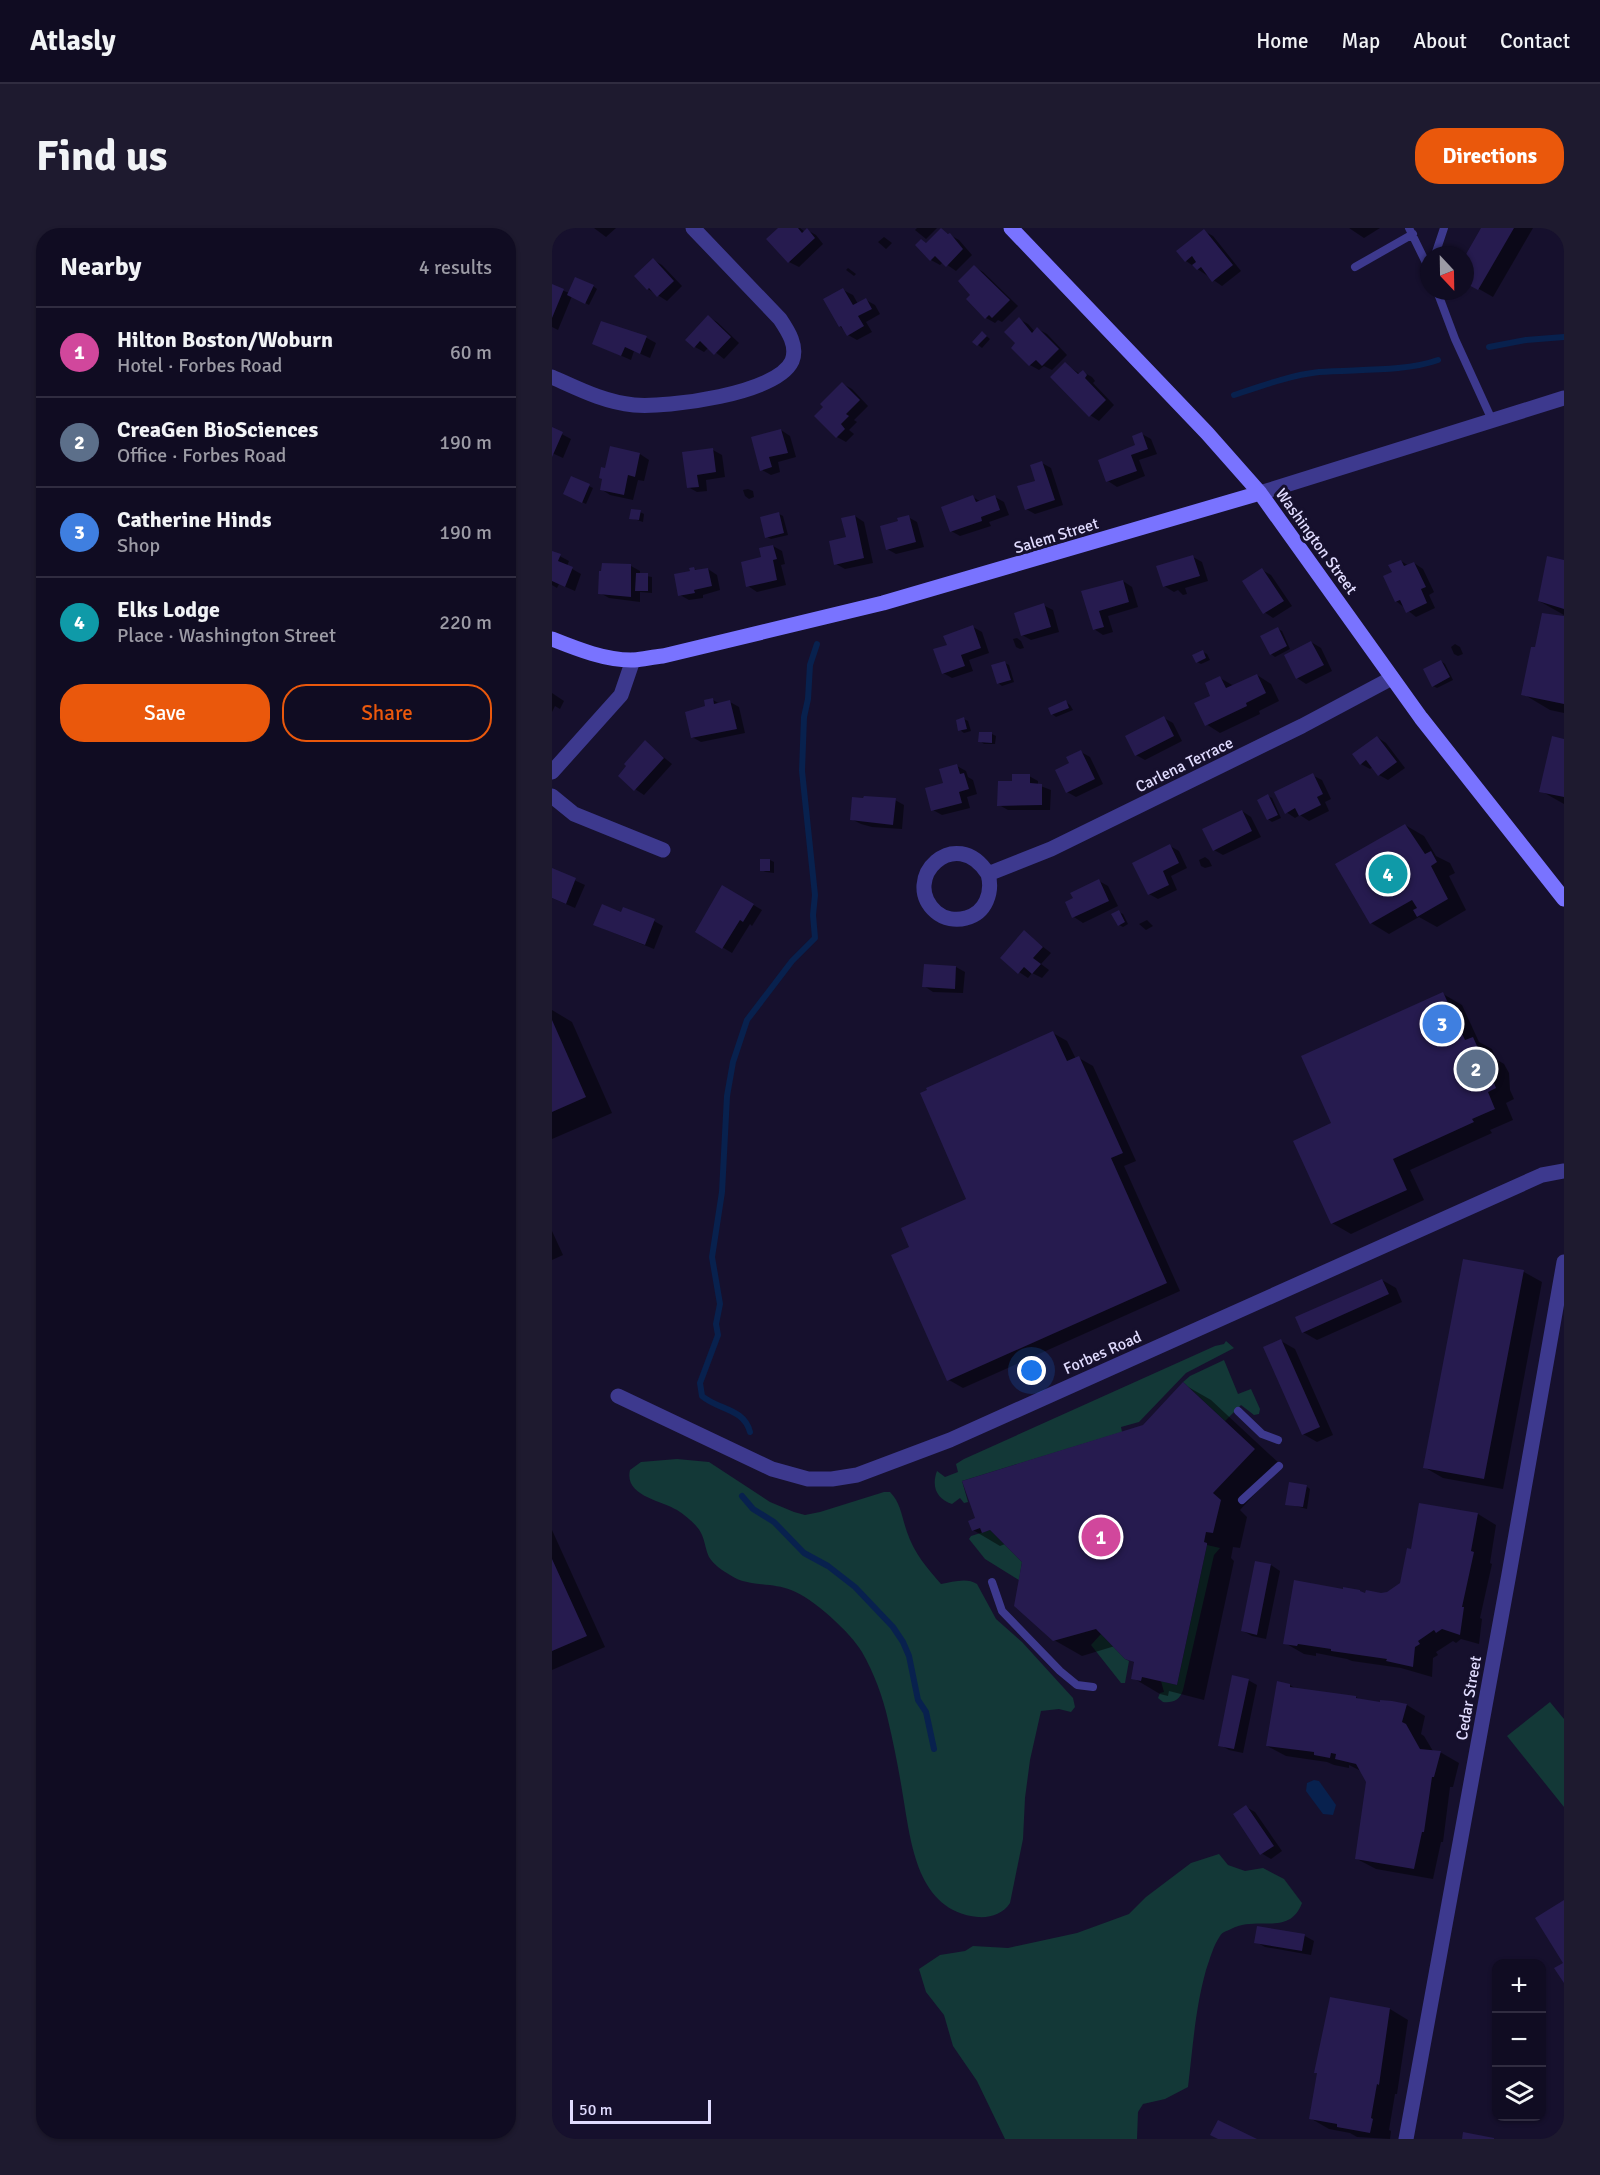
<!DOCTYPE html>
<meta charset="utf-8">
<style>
body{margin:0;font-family:Signika,sans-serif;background:#1e1a2f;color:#f1f3f6}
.controls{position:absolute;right:18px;bottom:18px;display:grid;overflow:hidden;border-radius:12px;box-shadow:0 2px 4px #0004}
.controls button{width:54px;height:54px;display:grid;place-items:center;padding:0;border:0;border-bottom:2px solid #302c40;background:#100c22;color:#f1f3f6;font:30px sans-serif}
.compass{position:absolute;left:868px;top:18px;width:54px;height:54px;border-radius:50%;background:#100c22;box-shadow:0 2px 4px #0004;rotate:158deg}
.scale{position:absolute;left:18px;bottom:15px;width:141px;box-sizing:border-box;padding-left:6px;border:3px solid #e1dcff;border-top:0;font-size:16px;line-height:21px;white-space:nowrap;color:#e1dcff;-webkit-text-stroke:4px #16102d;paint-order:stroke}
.you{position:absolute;left:480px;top:1143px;width:21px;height:21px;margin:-15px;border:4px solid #fff;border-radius:50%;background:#1a73e8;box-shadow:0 0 0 9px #1a73e833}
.badge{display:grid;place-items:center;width:39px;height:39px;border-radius:50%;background:#ea580c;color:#fff;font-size:20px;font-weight:700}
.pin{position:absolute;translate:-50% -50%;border:3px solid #fff;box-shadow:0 2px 6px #0006}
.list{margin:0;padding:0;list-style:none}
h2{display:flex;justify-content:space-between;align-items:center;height:78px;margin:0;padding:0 24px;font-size:26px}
h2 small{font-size:20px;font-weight:400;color:#9c9ba5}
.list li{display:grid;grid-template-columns:39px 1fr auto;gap:18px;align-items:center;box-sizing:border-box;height:90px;padding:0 24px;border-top:2px solid #302c40}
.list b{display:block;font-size:22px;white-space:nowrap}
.list p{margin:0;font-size:20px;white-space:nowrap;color:#9c9ba5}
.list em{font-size:20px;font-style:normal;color:#9c9ba5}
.actions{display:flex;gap:12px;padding:18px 24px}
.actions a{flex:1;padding:14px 0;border:2px solid #ea580c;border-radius:24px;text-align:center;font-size:21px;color:#ea580c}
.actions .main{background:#ea580c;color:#fff}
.icon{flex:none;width:33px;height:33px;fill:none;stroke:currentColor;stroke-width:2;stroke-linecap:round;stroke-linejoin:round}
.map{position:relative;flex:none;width:1012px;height:1911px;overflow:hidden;border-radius:24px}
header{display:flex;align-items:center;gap:36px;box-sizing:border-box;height:84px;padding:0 30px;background:#100c22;border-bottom:2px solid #302c40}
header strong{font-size:28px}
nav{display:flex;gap:33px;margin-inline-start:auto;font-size:21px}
.intro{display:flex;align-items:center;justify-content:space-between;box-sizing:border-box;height:144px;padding:0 36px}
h1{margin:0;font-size:42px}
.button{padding:15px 27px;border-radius:24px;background:#ea580c;color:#fff;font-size:21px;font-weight:700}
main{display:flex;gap:36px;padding:0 36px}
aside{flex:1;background:#100c22;border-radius:24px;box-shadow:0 2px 4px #0004}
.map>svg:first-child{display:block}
</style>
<header>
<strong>Atlasly</strong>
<nav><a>Home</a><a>Map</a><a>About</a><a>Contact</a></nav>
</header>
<div class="intro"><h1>Find us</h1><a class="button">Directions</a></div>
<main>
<aside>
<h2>Nearby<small>4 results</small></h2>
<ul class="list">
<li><span class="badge" style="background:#d1479c">1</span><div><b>Hilton Boston/Woburn</b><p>Hotel · Forbes Road</p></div><em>60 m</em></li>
<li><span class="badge" style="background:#5c6f8a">2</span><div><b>CreaGen BioSciences</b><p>Office · Forbes Road</p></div><em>190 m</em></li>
<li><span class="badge" style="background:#3f7fe0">3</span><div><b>Catherine Hinds</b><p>Shop</p></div><em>190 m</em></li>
<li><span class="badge" style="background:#0f9aa8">4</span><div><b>Elks Lodge</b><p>Place · Washington Street</p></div><em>220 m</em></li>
</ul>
<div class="actions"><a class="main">Save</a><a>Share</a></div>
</aside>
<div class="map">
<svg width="1012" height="1911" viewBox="0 0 1012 1911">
<rect width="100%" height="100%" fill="#16102d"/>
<!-- green -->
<path fill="#133837" d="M674,1113L682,1120L634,1145L587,1194L569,1199L570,1204L410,1253L416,1274L412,1275L408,1270L400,1276C385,1271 379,1259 385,1243L393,1249L406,1244L404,1236L412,1231L663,1118L672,1116Z
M672,1132L686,1166L699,1161L708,1181L707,1186L702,1187L689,1177L673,1193L631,1154L638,1148Z
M125,1231L157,1234L218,1274L242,1284L253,1287L268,1284L332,1264H338C349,1275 350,1290 355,1304C362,1325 375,1340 389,1356C400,1354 415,1349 425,1356L444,1391L470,1414L521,1470L523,1479L519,1484L507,1481L489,1483L478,1532L473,1570L471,1611L458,1675C451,1686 438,1690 426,1689C365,1683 359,1615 351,1568C347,1543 342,1517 336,1492C331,1469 322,1445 310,1424C299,1405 260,1369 239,1362C220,1354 195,1359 178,1347C171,1343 161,1336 157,1329C154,1323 153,1314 150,1307C146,1297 134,1288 125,1282C109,1272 72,1268 78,1242L89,1234Z
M438,1302L470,1334L467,1352L433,1331L417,1311L419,1308Z
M655,1317L668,1320L662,1327L631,1462C628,1472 621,1475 611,1474L606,1470L608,1465L612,1464L609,1453L625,1457Z
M549,1406L573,1431L577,1433L573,1455H569L539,1417Z
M998,1474L1012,1491V1579L955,1508Z
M667,1626L676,1637L693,1643L711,1640L732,1651L750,1675C737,1709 706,1687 679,1701C675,1703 670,1704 668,1708C661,1718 658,1731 654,1742C643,1782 641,1818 636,1859L613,1871L591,1876L586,1884L585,1911H453L425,1853L401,1818L392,1787L374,1764L367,1741L388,1727L413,1723L421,1718L456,1720L525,1705L577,1686L594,1669L639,1635Z"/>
<!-- water -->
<path fill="#08214e" d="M762,1552L767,1553L784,1577L781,1587L771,1586L754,1563L755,1555Z"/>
<!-- shadow -->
<path fill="#0007" d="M42,0H64L54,9Z
M229,0H248L253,4L255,2L264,7L271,16L247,39L237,34Z
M365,0H385L374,11L363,2Z
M797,0H828L812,10Z
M931,0H981L941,69L913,53Z
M389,2L407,12L420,27L404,43L391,34L388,37L379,32L375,16Z
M652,3L661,8L689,43L670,58L634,33Z
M332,9L340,15L334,21L326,14Z
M101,32L110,37L130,58L115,73L96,61Z
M422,39L431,44L466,78L450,94L446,92L443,95L434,90L420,67Z
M296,40L304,46L302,48L294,42Z
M0,58L17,65L41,58L45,61L37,77L20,68L6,102L0,99Z
M291,62L301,67L306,76L314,72L323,77L328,86L314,94L320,104L305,112L296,107L288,98Z
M156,89L165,94L187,115L172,131L157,119L152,124L143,119Z
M467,91L476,96L483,104L486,101L495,106L515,127L500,142L492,138L487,142L478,137Z
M50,95L95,110L104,115L98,130L82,123L79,132L42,116Z
M431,105L438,111L430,120L426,117Z
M513,136L528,146L531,144L540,149L543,153L541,155L562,177L547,193L538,187Z
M291,156L300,161L316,178L302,192L305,194L297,202L302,206L294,214L285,209Z
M0,201L19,211L11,230L0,225Z
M229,202L238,208L244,229L226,234L228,244L219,247L210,242Z
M590,206L599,211L605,226L587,232L593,248L565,259L556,253L585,218Z
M161,222L170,227L173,249L154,252L155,263L145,264L136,259Z
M88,226L97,232L92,253L86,252L81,272L58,267L49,261L54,242Z
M490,235L499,240L511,277L483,286L474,281Z
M20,250L41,260L34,276L17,268Z
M196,261L201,263L202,269L197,271L193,268L191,262Z
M421,269L429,274L443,269L452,274L457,287L437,294L439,298L408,308L399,303Z
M88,284L92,286L91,294L79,290Z
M227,286L231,288L236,307L219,311L215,309Z
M303,288L312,294L321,335L293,341L284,336L296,310Z
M356,289L365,294L372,319L344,326L335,321L348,294Z
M221,318L230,323L233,336L229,337L234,357L205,364L196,358L211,330Z
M0,324L17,333L15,338L29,346L23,363L7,356L5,360L0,357Z
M641,329L650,334L656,353L633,360L635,366L631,367L626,362L622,364L612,358Z
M996,330L1012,334V387L987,373Z
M849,333L857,338L862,335L871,341L882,364L877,367L883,380L864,389L844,373L842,345Z
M79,338L88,343V347L100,349V365L88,364V374L57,370L48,365Z
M142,341L147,343L156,341L165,347L168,362L151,367V370L137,372L128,367Z
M710,342L719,347L740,378L721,390L712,384Z
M571,353L580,359L586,379L556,388L561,404L551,407L542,401L531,364Z
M491,377L501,382L507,404L479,412L470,407Z
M992,387L1012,390V485L998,482L971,466L984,420Z
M421,399L430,404L437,425L417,432L421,443L400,450L391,445L397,418Z
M726,401L730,403L738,421L723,429L719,426Z
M465,410L469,413L472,420L468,421L464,419L461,411Z
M759,414L769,420L780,443L754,456L745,450Z
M903,416L908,419L911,426L906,428L902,426L899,419Z
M651,424L655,426L658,432L649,436L645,434Z
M889,433L893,436L901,452L885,460L881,458Z
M453,435L457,437L462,454L450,458L446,455Z
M705,447L719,456L727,473L707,483L708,486L668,505L654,496L660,468L668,450L682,458Z
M0,465L12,473L8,481L3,478L0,484Z
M161,472L168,476L178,474L187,479L193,505L149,514L140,509Z
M514,474L518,477L521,482L504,489L500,486Z
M612,490L621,495L630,513L593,532L584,527Z
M412,491L416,493L419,503L412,505L408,502Z
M440,506L444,508L443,516H432L428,513Z
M825,509L834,515L853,540L836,552L827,547L821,539L818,541L809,536L802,527Z
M1001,510L1012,512V576L989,563Z
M93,514L120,536L92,567L83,561L76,538Z
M529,524L538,529L551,556L524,569L515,564L519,536Z
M405,538L414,543L416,549L421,552L425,566L415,569L418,580L390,587L381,582L393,556Z
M760,547L770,552L779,571L773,574L777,583L757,593L748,587L743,590L734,584Z
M477,548L486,553V557L499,562L498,582H456L447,577L461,555Z
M716,568L720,570L729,590L720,594L716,591Z
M313,572H343L352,577L350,601L320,599L309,596L299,591Z
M690,583L699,589L709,609L671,627L662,622Z
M853,597L872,608L884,628L898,635L903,645L897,648L914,682L885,699L867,689L837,706L819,695Z
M618,618L627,623L635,640L619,648L625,662L606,671L597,666Z
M653,629L657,632L660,638L653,640L649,638L647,632Z
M209,632H218L222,634V645L214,644L209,642Z
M0,642L33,657L23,680L0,670Z
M547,653L556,658L566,678L531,695L522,689Z
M171,659L210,682L200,698L198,696L180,725L145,704Z
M567,684L571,686L576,696L571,699L567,697Z
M595,692L601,698L594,702L587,696Z
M102,693L111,698L102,721L52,701Z
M472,704L499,725L489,736L497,742L490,750L480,745L476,750L467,744Z
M404,739L413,744L411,765L381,764L372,758Z
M891,766L910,777L927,814L940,821L944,831L952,836L957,845L958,862L962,871L954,875L961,892L938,902L940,905L858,942L872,972L799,1006L780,995L781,896Z
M0,782L20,794L60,885L0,911Z
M501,805L515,813L524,831L527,830L541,838L584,933L572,938L628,1063L411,1160L397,1152L416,972Z
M0,1003L11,1027L0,1032Z
M912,1032L972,1044L990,1054L951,1261L891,1250L872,1239Z
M830,1052L844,1060L850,1074L765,1112L751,1104Z
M729,1113L743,1121L781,1207L765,1214L751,1206Z
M631,1156L659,1172L729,1237L688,1282L695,1289L688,1320L681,1319L679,1330L682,1333L652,1472L617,1463L616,1468L608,1466L581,1450L583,1435L574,1430L563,1418L530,1428L502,1412L472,1334L453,1316L448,1318L421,1302L592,1198Z
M754,1258L758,1261L755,1281L735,1276Z
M926,1286L944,1297L938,1335L940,1336L928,1390L930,1391L927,1416L909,1411L904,1415L901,1413L884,1424L886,1427L881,1430L880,1449L849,1440L800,1433L795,1431L764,1425V1428L752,1426L733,1415L812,1366L835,1365L849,1356L860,1323Z
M0,1302L53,1419L0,1442Z
M705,1335L719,1337L728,1343L714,1411L700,1408L691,1403Z
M696,1452L705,1457L691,1525L677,1522L668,1517Z
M738,1457L744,1461L804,1469L809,1472L829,1476L840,1474L855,1477L873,1488L869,1506L872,1508L881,1523L888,1524L907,1535L901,1559H898L891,1614H889L881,1651L824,1641L805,1631L816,1554L809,1543L797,1537V1540L782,1537L775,1534L734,1528L715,1518Z
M694,1579L703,1584L730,1623L719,1631L709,1625Z
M753,1708L762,1713L759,1727L713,1719L704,1714Z
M838,1781L856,1792L845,1866H843L837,1902L839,1903L838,1911L805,1909L798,1905L777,1901L758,1890Z"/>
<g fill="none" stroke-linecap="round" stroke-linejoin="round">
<!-- stream -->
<path stroke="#08214e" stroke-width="6" d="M937,119L974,112L1012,109
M682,167C709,158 739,147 767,144C803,141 853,144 886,132
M198,1204C192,1180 166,1182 150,1168L148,1155L166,1107L164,1096L168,1076L160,1029L170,964L175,868L181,834L195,792L240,733L263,710L261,687L263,667L250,543L252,489L256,471L258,437L265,416
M190,1268L201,1281L222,1294L252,1325L276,1338L303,1359L341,1399L351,1414L357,1428L366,1472L374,1484L382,1521"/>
</g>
<!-- building -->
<path fill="#261b4f" d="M226,0H246L250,5L255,0L263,10L236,35L214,11Z
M389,0L396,6L398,5L411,21L394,39L383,28L378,33L363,17L369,11L374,15Z
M929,0H962L926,62L913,55V28Z
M652,1L681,37L660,54L649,39L645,42L640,37L644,34L640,28L633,34L624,23Z
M101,30L122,53L105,69L97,60L95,62L82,48Z
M422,37L458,72L440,90L437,87L433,91L414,71L418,67L406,53Z
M23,49L42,57L33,76L15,67Z
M0,56L12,61L0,90Z
M291,60L301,77L314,70L320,81L306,88L312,98L295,108L289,98L287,99L271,71Z
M156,87L179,109L162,127L148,113L142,120L133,112Z
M467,89L480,105L485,99L507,121L490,138L484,132L477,138L459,120L463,115L452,104Z
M49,93L95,108L88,126L73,119L69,128L40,116Z
M430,103L435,108L425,118L420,114Z
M513,134L526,146L531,142L535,147L533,150L554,172L537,189L498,149Z
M290,154L308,172L294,186L297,188L289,196L293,201L284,210L262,188L271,179L268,176Z
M0,199L11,204L0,229Z
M229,201L236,225L217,229L220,239L208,243L199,209Z
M590,204L596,221L579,227L585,243L554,254L546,232L583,217L580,208Z
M58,218L88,225L83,249L76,247L72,267L48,262L50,251L47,250L49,239L53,240Z
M161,220L164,244L145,247L147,259L135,260L130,224Z
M490,233L503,272L473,282L465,258L483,253L478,237Z
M19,248L38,256L30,275L11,266Z
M421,267L424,274L443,267L448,282L429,289L430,293L398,304L389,279Z
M79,281L89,282L87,292L77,291Z
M227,284L232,305L213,310L208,289Z
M303,287L312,330L282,337L277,313L294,309L289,290Z
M357,287L364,314L334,322L328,298L346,293L345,290Z
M221,317L225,331L221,332L225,352L194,359L189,334L209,329L207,320Z
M0,323L9,326L6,333L21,339L13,359L0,353Z
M641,327L648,348L611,359L604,338Z
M995,328L1012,332V381L986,373Z
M849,332L852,338L862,334L874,359L869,361L875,375L854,385L848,372L843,374L831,348L840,344L836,337Z
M50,335L79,336V369L46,366L47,343H49Z
M142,339L143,342L156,340L160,358L142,362L143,365L126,368L122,346L138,343L137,340Z
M710,340L732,373L711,386L690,353Z
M84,345H96V363H83Z
M571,352L577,374L547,383L552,399L541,402L529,363Z
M492,375L499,399L469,408L462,385Z
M990,385L1012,388V476L969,467L979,419H983Z
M421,397L429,420L409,427L413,438L390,446L381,421L395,417L391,408Z
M726,399L735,418L718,427L708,408Z
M759,413L772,437L744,451L732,427Z
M651,422L654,430L644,435L640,427Z
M889,432L898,449L880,459L871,441Z
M453,433L459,452L445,456L439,437Z
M705,446L714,465L694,475L695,478L653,498L642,475L658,468L653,455L668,448L674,460Z
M161,470L162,476L178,472L185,501L139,510L133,484L153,478L152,472Z
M514,472L517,480L499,487L496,480Z
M612,488L622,508L583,528L573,508Z
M412,489L415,501L406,503L404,492Z
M427,504H440V515L426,514Z
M825,508L845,534L826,548L814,532L808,537L800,526Z
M1000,508L1012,511V569L987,564Z
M93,512L112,530L82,563L66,548L74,538L72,536Z
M529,522L543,551L514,565L503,542L517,535L514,529Z
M405,536L408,546L412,545L417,561L407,564L410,575L379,583L373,560L391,555L387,541Z
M761,545L771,566L765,569L769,577L747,588L743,580L733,586L722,564Z
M460,546H478V555L490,556V577L445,578L446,553H460Z
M716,566L726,587L715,592L705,572Z
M312,568L344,570L341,597L298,592L300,569L311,570Z
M690,582L700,603L661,623L650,601Z
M853,596L873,626L879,623L885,634L879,638L896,671L865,689L861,682L865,680L860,672L818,696L783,636Z
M618,616L627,635L611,643L617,657L596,667L580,635Z
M208,631H218V643H208Z
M0,640L24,650L14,676L0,670Z
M547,651L557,673L520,690L513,674L521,670L518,665Z
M170,657L202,676L191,694L188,692L170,721L143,704Z
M50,676L69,684L71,679L103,691L93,717L41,697Z
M567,682L573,694L566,698L559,686Z
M472,702L491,719L481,730L489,736L480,746L472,739L466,746L448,730Z
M372,736L404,738L403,761L370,759Z
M891,764L913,812L921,809L925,818L933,824L939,833L940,850L944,860L936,864L943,881L920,891L922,894L841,931L855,962L779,996L741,913L779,895L749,828Z
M0,792L34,869L0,884Z
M501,803L515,833L527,828L571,925L559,930L615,1055L395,1153L339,1027L357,1019L349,1000L414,971L368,865L375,862L374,860Z
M911,1031L972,1042L932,1251L871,1240Z
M830,1051L837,1066L750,1105L743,1089Z
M729,1111L768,1199L750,1207L711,1119Z
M631,1154L703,1221L661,1265L669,1272L661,1305L654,1304L652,1314L655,1315V1317L625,1457L590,1449L589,1453L579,1451L582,1434L573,1431L544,1401L501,1413L462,1378L470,1334L438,1302L430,1305L428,1300L420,1303L416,1293L423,1290L410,1253L591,1197Z
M737,1254L755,1257L751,1279L733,1277Z
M867,1275L926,1285L919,1323L922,1324L910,1379H912L908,1407L890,1401L884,1405L882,1402L866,1413L868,1416L863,1419L861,1439L834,1433L835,1431L779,1423V1421L746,1416L745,1418L731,1416L742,1352L791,1361V1359L808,1362V1363L813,1365L814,1362L829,1365L835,1364L848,1355L855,1320L859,1321Z
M0,1331L35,1408L0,1423Z
M703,1333L719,1336L705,1407L689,1403Z
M680,1447L697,1451L682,1521L666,1518Z
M725,1453L738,1456V1459L804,1468V1470L828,1474V1472L840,1473L855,1476L850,1494L854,1496L868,1521L889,1523L882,1549H880L872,1604H870L862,1641L803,1631L814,1554L804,1536L783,1531L784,1526L779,1525L778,1530L762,1527V1524L714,1518Z
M694,1577L722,1618L708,1627L681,1586Z
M1012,1672V1755L1002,1740L1011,1735L983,1690Z
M705,1698L753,1706L750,1723L702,1715Z
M778,1769L838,1780L827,1857L825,1856L819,1890L821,1891L818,1905L785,1899V1896L757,1891L765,1845H762Z
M666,1892L705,1911H666L658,1907Z
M911,1904L942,1910V1911H910Z"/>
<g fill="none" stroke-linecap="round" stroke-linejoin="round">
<!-- service -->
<path stroke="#3d398e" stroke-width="8" d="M857,0L877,41
M883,27L892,0
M803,39L861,6
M885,63L903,111L940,192
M686,1183L710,1206L726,1212
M690,1272L727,1238
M440,1354L450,1383L508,1443L525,1457L541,1459"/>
<!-- minor -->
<path stroke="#3d398e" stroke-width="15" d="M0,149C27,161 52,174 82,177C115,180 225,166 240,133C246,118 236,103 228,91L141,0
M0,544L69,467L81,432
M0,568L22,586L111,622
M436,646C404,595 347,651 384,684C392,691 404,693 414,690C434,685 441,664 436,646L499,621L750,498L840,450
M66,1168L220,1241L256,1251H280L305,1247L398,1212L990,947L1012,943
M854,1911L957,1346L1012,1034"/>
<!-- tertiary -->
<path stroke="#3d398e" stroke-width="15" d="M708,265L1012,170"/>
<!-- secondary -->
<path stroke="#7973ff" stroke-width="15" d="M459,0L655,205L708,265L869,490L1012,671
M0,411C25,421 55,433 82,432C92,431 101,429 111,428L331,375L708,265"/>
</g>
<g text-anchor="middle" stroke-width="6" stroke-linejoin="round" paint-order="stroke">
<!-- street labels -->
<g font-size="16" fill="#e1dcff" stroke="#16102d">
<text transform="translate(504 307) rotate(-17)" y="6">Salem Street</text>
<text transform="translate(765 313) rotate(54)" y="6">Washington Street</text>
<text transform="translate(632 536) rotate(-26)" y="6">Carlena Terrace</text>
<text transform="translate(550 1124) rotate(-24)" y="6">Forbes Road</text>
<text transform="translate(916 1470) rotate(-80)" y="6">Cedar Street</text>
</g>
</g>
</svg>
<div class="controls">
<button>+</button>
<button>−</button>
<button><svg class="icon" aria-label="layers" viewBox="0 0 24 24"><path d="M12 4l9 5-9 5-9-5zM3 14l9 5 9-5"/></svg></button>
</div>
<svg class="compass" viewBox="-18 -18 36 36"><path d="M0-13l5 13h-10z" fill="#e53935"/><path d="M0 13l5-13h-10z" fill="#9c9ba5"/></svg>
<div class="scale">50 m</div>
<div class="you"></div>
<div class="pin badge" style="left:549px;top:1309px;background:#d1479c">1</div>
<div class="pin badge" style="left:924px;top:841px;background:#5c6f8a">2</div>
<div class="pin badge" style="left:890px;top:796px;background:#3f7fe0">3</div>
<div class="pin badge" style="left:836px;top:646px;background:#0f9aa8">4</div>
</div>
</main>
